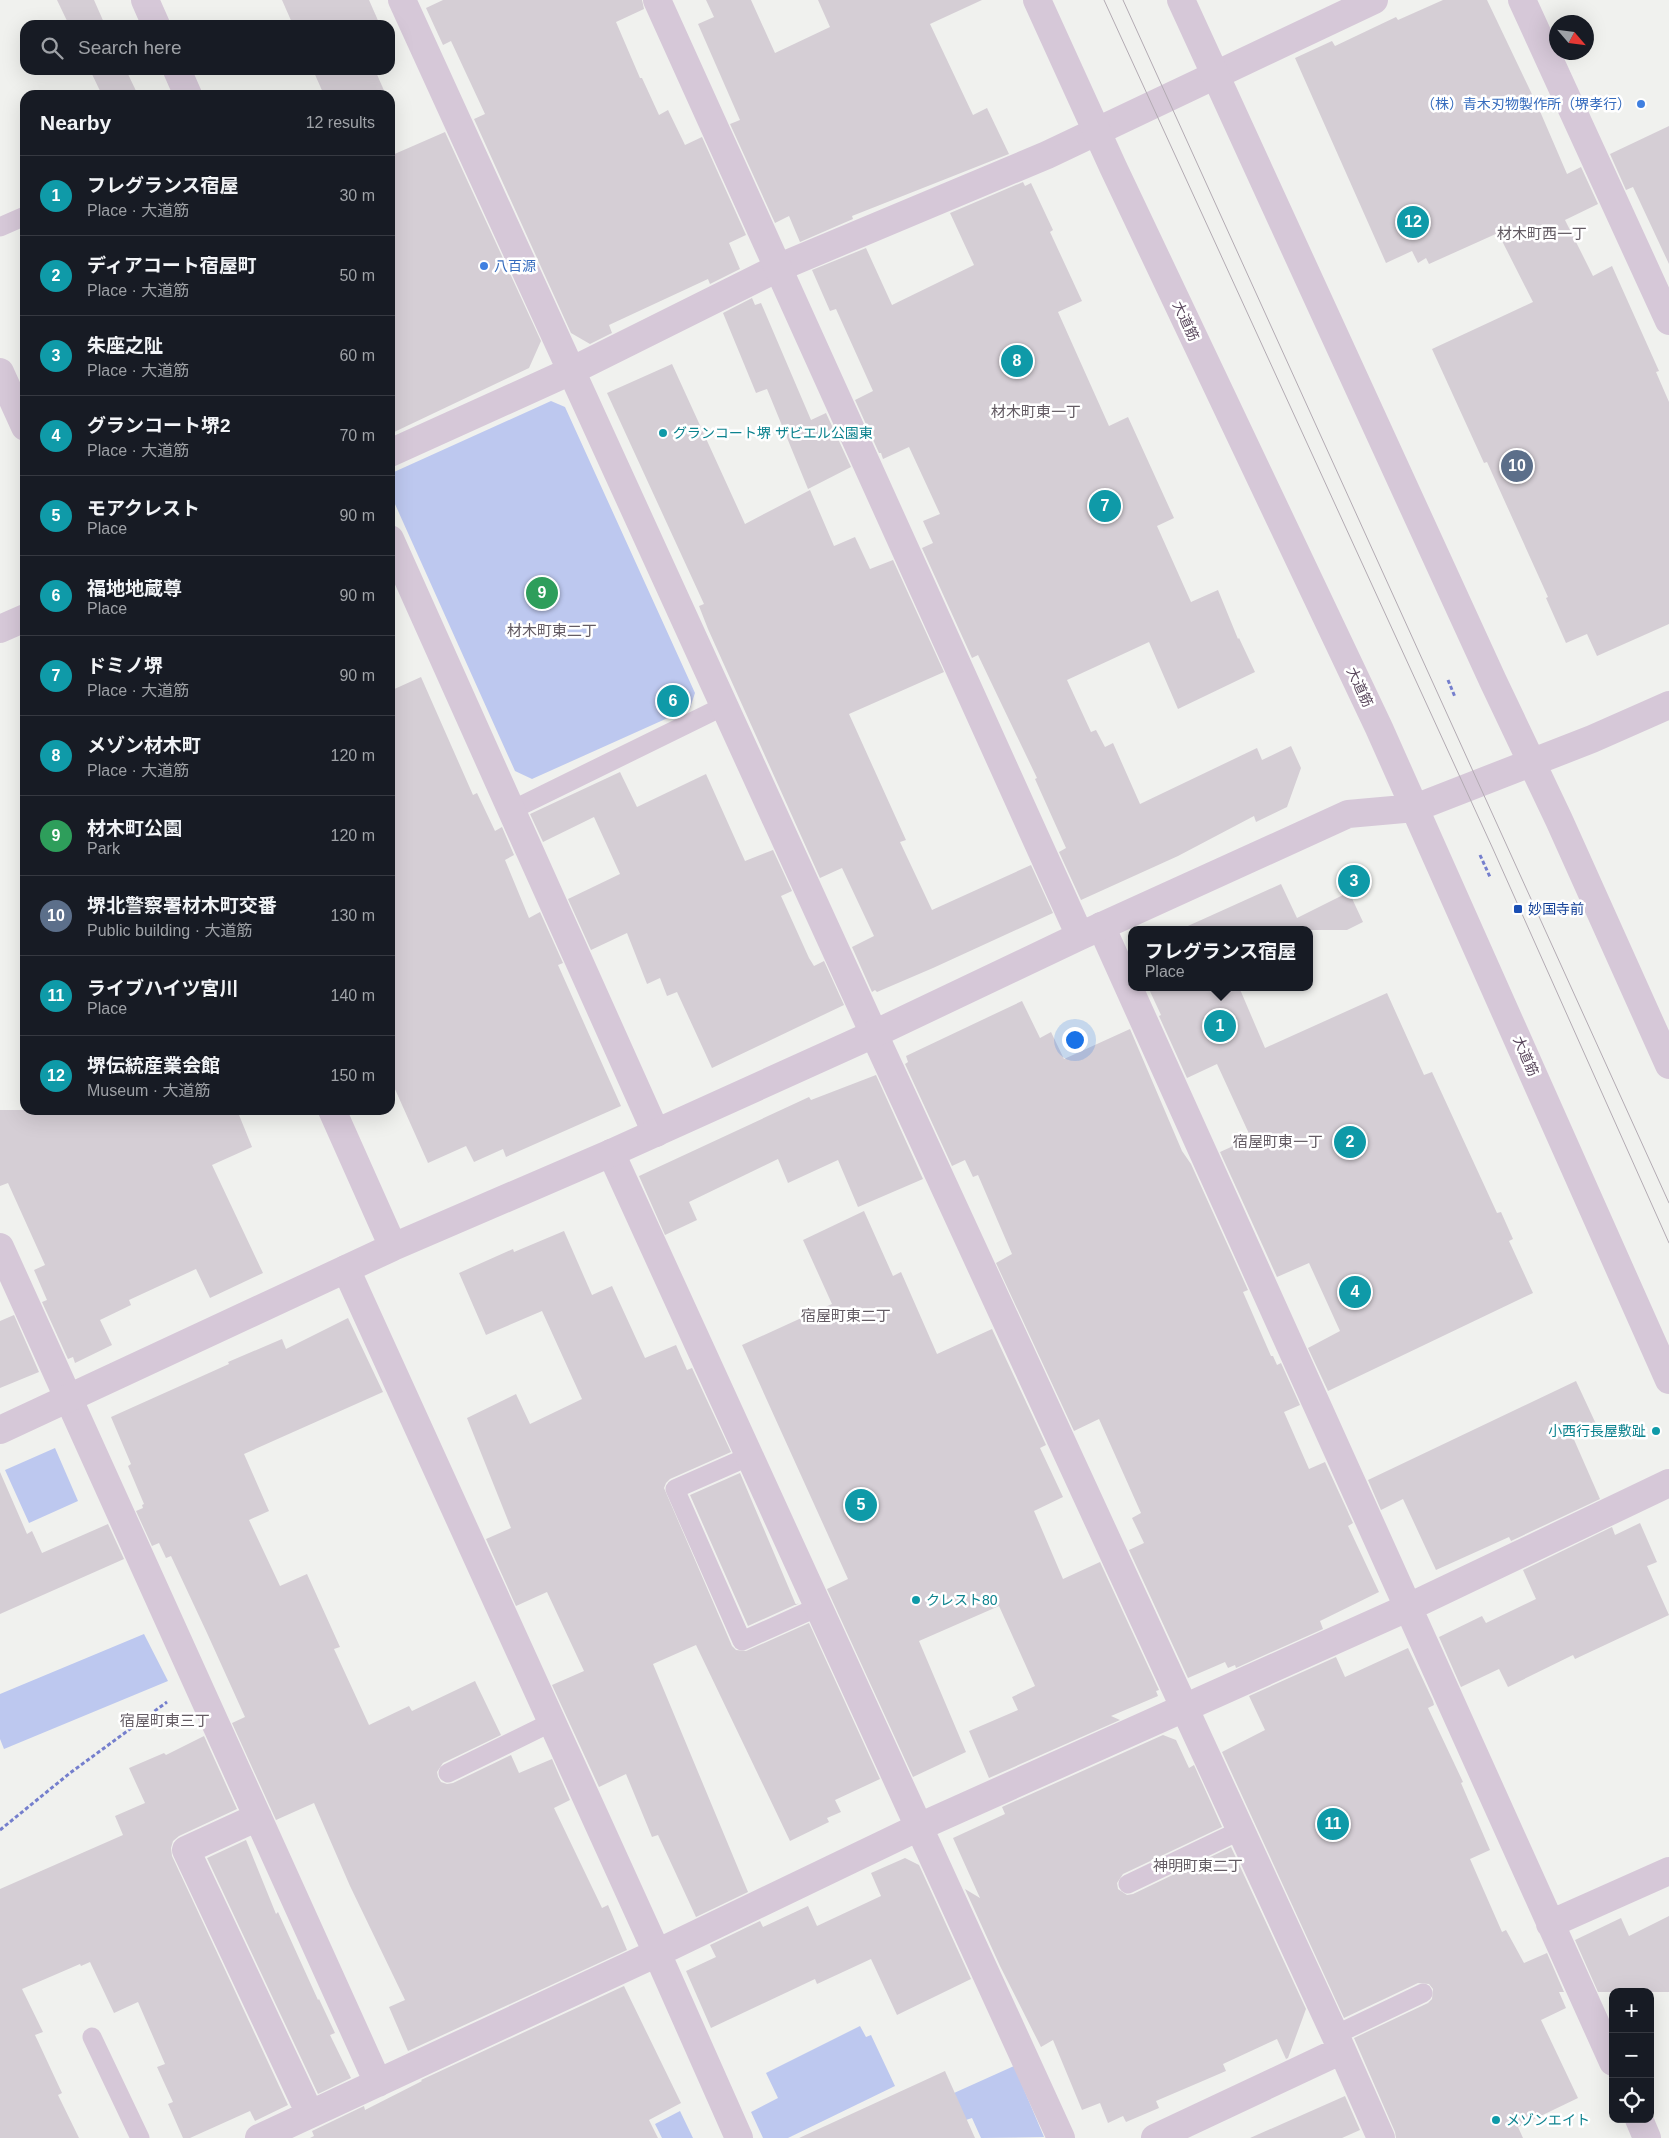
<!DOCTYPE html>
<meta charset="utf-8">
<style>
body{margin:0;font-family:Arial,"Noto Sans JP",sans-serif;background:#20242c;color:#f1f3f6}
.controls{position:absolute;right:15px;bottom:15px;display:grid;overflow:hidden;border-radius:10px;box-shadow:0 5px 20px #0002}
.controls button{width:45px;height:45px;display:grid;place-items:center;padding:0;border:0;border-bottom:1px solid #363941;background:#171b24;color:#f1f3f6;font:25px sans-serif}
.compass{position:absolute;left:1549px;top:15px;width:45px;height:45px;border-radius:50%;background:#171b24;box-shadow:0 5px 20px #0002;rotate:118deg}
.you{position:absolute;left:1074px;top:1039px;width:18px;height:18px;margin:-12px;border:4px solid #fff;border-radius:50%;background:#1a73e8;box-shadow:0 0 0 8px #1a73e833}
.badge{display:grid;place-items:center;width:32px;height:32px;border-radius:50%;background:#d419e0;color:#fff;font-size:16px;font-weight:700}
.pin{position:absolute;translate:-50% -50%;border:2px solid #fff;box-shadow:0 1px 5px #0006}
.popup{position:absolute;left:1128px;top:926px;width:185px;height:65px;box-sizing:border-box;display:grid;place-content:center;border-radius:10px;background:#171b24;filter:drop-shadow(0 1px 4px #0005);font-size:16px;white-space:nowrap;color:#9ea1a6}
.popup b{font-size:19px;color:#f1f3f6}
.popup::after{content:'';position:absolute;left:50%;top:100%;margin-left:-10px;border:10px solid transparent;border-top-color:#171b24}
.list{margin:0;padding:0;list-style:none}
h2{display:flex;justify-content:space-between;align-items:center;height:65px;margin:0;padding:0 20px;font-size:21px}
h2 small{font-size:16px;font-weight:400;color:#9ea1a6}
.list li{display:grid;grid-template-columns:32px 1fr auto;gap:15px;align-items:center;box-sizing:border-box;height:80px;padding:0 20px;border-top:1px solid #363941}
.list b{display:block;font-size:19px;white-space:nowrap}
.list p{margin:0;font-size:16px;white-space:nowrap;color:#9ea1a6}
.list em{font-size:16px;font-style:normal;color:#9ea1a6}
.icon{flex:none;width:28px;height:28px;fill:none;stroke:currentColor;stroke-width:2;stroke-linecap:round;stroke-linejoin:round}
.map{position:relative;flex:none;width:1669px;height:2138px;overflow:hidden}
.search{position:absolute;background:#171b24;box-shadow:0 5px 20px #0002;left:20px;top:20px;width:375px;height:55px;display:flex;align-items:center;gap:12px;box-sizing:border-box;padding:0 18px;border-radius:15px;color:#9ea1a6;font-size:19px}
.panel{position:absolute;background:#171b24;box-shadow:0 5px 20px #0002;left:20px;top:90px;width:375px;height:1025px;border-radius:15px}
.map>svg:first-child{display:block}
</style>
<div class="map">
<svg width="1669" height="2138" viewBox="0 0 1669 2138">
<rect width="100%" height="100%" fill="#f0f1ee"/>
<!-- green -->
<path fill="#bdc8ef" d="M551,401L565,407L695,693L690,708L532,779L515,771L390,493V482L394,472Z
M55,1448L78,1501L29,1523L5,1470Z
M144,1634L168,1681L4,1749L0,1739V1694Z
M860,2026L866,2037L871,2035L895,2086L788,2138H763L751,2112L778,2098L766,2073Z
M1014,2066L1044,2137L981,2138L972,2118L966,2120L954,2093Z
M680,2111L693,2138H662L655,2124Z"/>
<!-- building -->
<path fill="#d5ced5" d="M57,0H94L105,25H69Z
M282,0H369L380,25H293Z
M443,0H642L644,9L616,22L640,78H642L659,115L668,110L685,145L702,137L746,235L729,243L740,269L710,284L708,279L609,325L612,333L590,344L571,333L474,119L485,114L451,41L443,45L426,8Z
M706,0H751L775,53L830,27L818,0H982L930,24L973,115L987,108L1009,154L852,216L853,219L800,242L789,216L775,223L730,124L740,120L698,24L714,17Z
M1443,0H1487L1539,109L1567,174L1581,167L1598,204L1565,220L1593,276L1612,266L1659,371L1656,372L1669,402V624L1597,656L1587,634L1566,643L1546,598L1548,597L1487,462L1484,463L1432,349L1533,302L1498,233L1429,264L1426,258L1418,263L1412,251L1386,263L1295,58L1332,41L1335,46L1396,17L1398,20Z
M90,70H126L138,95H102Z
M313,70H375L386,95H324Z
M1669,126V264L1633,187L1626,190L1610,154Z
M445,132L541,341L529,368L390,434V156Z
M1023,182L1025,186L1031,183L1053,230L1050,232L1082,301L1058,312L1109,426L1128,417L1174,518L1157,526L1191,602L1218,590L1238,639L1239,638L1255,672L1178,709L1149,642L1067,680L1091,732L1096,730L1105,747L1113,743L1140,804L1257,748L1262,760L1291,746L1301,768L1287,807L1256,822L1254,816L1178,856L1081,900L1059,852L1066,848L1035,779L1037,778L978,655L972,658L922,548L933,543L923,521L940,514L909,447L883,459L881,453H879L855,400L873,391L836,309L830,311L812,270L866,248L892,305L974,265L950,213Z
M752,298L755,305L761,303L811,420L826,413L851,467L808,489L767,389L756,393L723,313Z
M672,364L745,524L810,490L834,546L855,537L870,569L893,560L944,672L849,714L906,840L900,842L932,910L1031,865L1053,913L933,968L877,992L875,990L872,992L852,947L874,936L842,868L820,878L708,629L699,606L704,604L607,393Z
M421,677L473,795L477,793L495,831L502,827L514,855L505,860L529,918L540,912L563,963L558,965L621,1106L506,1157L503,1149L474,1162L466,1146L428,1163L390,1078V691Z
M620,772L637,807L706,774L745,861L773,850L792,891L781,896L809,958L814,966L824,961L844,1005L712,1068L677,992L667,996L660,978L647,984L627,933L591,950L568,899L620,874L594,817L543,842L530,814Z
M1281,884L1297,918L1349,892L1363,922L1347,930H1179Z
M1148,987H1239L1265,1048L1387,993L1424,1075L1432,1072L1497,1213L1501,1212L1513,1239L1509,1241L1533,1293L1328,1391L1308,1348L1340,1331L1309,1263L1277,1277L1220,1152L1251,1138L1217,1064L1187,1078L1159,1016L1161,1015Z
M1022,1001L1040,1038L1051,1032L1064,1059L1130,1029L1182,1151L1191,1164L1248,1290L1243,1292L1271,1356H1273L1277,1365L1281,1363L1300,1405L1284,1412L1309,1469L1325,1462L1353,1523L1348,1526L1379,1592L1320,1621L1323,1629L1236,1668L1235,1665L1228,1668L1225,1662L1188,1678L1129,1550L1144,1543L1132,1518L1141,1513L1099,1419L1074,1431L996,1263L1012,1254L978,1175L973,1177L965,1160L952,1166L905,1064L908,1062L906,1056Z
M876,1075L923,1179L858,1207L838,1160L788,1183L778,1159L689,1202L697,1220L665,1235L639,1176L809,1097L811,1100Z
M0,1110H237L252,1147L212,1165L263,1273L210,1298L196,1269L129,1300L131,1305L100,1320L112,1345L75,1363L73,1357L68,1359L42,1302L47,1300L34,1270L45,1265L8,1183L0,1186Z
M864,1211L893,1276L901,1272L937,1354L992,1329L1046,1445L1040,1448L1063,1497L1034,1511L1063,1579L1100,1562L1159,1690L1156,1691L1158,1696L1111,1716L1120,1720L989,1778L969,1731L1018,1710L1012,1697L1035,1686L999,1606L919,1641L966,1752L913,1777L827,1589L848,1579L742,1345L832,1304L803,1240Z
M564,1231L592,1295L612,1286L645,1358L676,1345L687,1370L692,1368L731,1452L670,1479L666,1483L664,1488L732,1646L736,1650L746,1651L809,1623L880,1779L835,1800L841,1812L827,1818L829,1822L790,1841L696,1645L653,1664L748,1892L696,1917L658,1835L652,1837L626,1774L599,1787L552,1685L584,1671L547,1592L516,1606L486,1539L511,1528L467,1418L516,1394L530,1424L582,1399L542,1311L486,1335L459,1273L513,1249L514,1252Z
M14,1315L39,1372L0,1388V1321Z
M348,1318L383,1392L244,1454L269,1511L249,1520L280,1586L307,1574L340,1647L334,1649L369,1725L409,1706L412,1711L475,1681L501,1735L443,1763L437,1772L438,1777L441,1782L447,1784L453,1783L511,1755L519,1773L552,1759L570,1800L554,1808L602,1908L608,1905L627,1950L408,2051L389,2007L405,2000L350,1886L314,1803L276,1820L232,1723L245,1717L207,1633L171,1556L166,1558L159,1543L152,1546L136,1511L143,1508L142,1505L144,1504L128,1466L131,1464L111,1417L229,1364L228,1362L282,1339L286,1349Z
M1576,1381L1596,1424L1572,1435L1600,1499L1511,1541L1509,1537L1436,1570L1403,1499L1381,1510L1368,1480Z
M0,1472L27,1534L32,1531L42,1553L108,1524L124,1559L0,1614Z
M740,1473L796,1605L799,1603L748,1626L690,1495Z
M1640,1523L1657,1562L1647,1566L1669,1615L1575,1659L1573,1655L1508,1687L1499,1669L1461,1687L1439,1637L1482,1616L1486,1623L1536,1599L1523,1570L1612,1527L1615,1535Z
M1408,1648L1433,1701L1434,1705L1428,1708L1463,1782L1461,1783L1490,1850L1470,1859L1502,1932L1506,1930L1524,1963L1547,1953L1564,1992H1559L1566,2008L1541,2020L1578,2098L1518,2127L1523,2138H1396L1395,2132L1354,2038L1428,2003L1432,1999L1433,1989L1429,1984L1418,1983L1344,2018L1222,1752L1265,1730L1249,1696L1336,1657L1345,1677Z
M1163,1735L1176,1740L1189,1768L1194,1765L1222,1827L1123,1874L1117,1883L1118,1889L1127,1895L1133,1894L1231,1847L1306,2009L1288,2058L1286,2059L1277,2039L1223,2064L1226,2071L1156,2101L1159,2108L1126,2122L1123,2116L1108,2123L1100,2103L1082,2110L1053,2040L1041,2047L1000,1966L965,1889L980,1898L953,1838L1005,1814L1002,1807Z
M204,1736L237,1809L179,1836L173,1841L171,1848L172,1856L288,2105L255,2121L250,2111L190,2138H183L168,2104L173,2102L157,2067L165,2064L138,2002L114,2013L90,1962L81,1966L80,1964L22,1989L43,2032L35,2035L62,2093L58,2095L79,2138H0V1889L123,1835L115,1816L145,1803L129,1768L164,1753L166,1755Z
M246,1840L276,1914L278,1912L318,2000L319,1999L335,2033L330,2035L351,2078L318,2094L207,1858Z
M905,1858L919,1865L971,1979L897,2015L871,1959L817,1984L815,1979L711,2028L686,1971L716,1957L710,1945L760,1921L763,1927L808,1906L817,1926L881,1896L871,1873Z
M1669,1916V1992H1598L1575,1940L1621,1918L1629,1936Z
M624,1986L681,2103L649,2120L658,2138H310L314,2136L312,2131L364,2106L365,2110L422,2081L421,2080Z
M945,2071L975,2138H799Z
M1345,2096L1360,2130L1342,2138H1250Z"/>
<g fill="none" stroke-linecap="round" stroke-linejoin="round">
<!-- path -->
<path stroke="#757fcd" stroke-width="3" stroke-dasharray="4 2.5" stroke-linecap="butt" d="M1448,680L1455,697
M1480,855L1490,877
M0,1830L70,1773L167,1702"/>
<!-- service -->
<path stroke="#d6c8d8" stroke-width="19" d="M0,227L25,216
M512,810L724,706
M750,1456L675,1489L742,1641L818,1607
M448,1773L552,1722
M1128,1884L1241,1830
M1335,2035L1423,1993
M92,2037L140,2138"/>
<!-- minor -->
<path stroke="#d6c8d8" stroke-width="28" d="M145,0L156,25
M402,0L874,1034L1342,2050L1381,2138
M1522,0L1669,321
M177,70L188,95
M390,453L571,371L780,267L1047,155L1374,0
M390,539L656,1133
M0,629L25,618
M1101,926L1613,2062
M611,1153L1061,2138
M0,1247L378,2083
M346,1269L657,1953L739,2138
M258,1817L186,1850L310,2114
M1550,1924L1669,1871
M1639,2119L1647,2138
M259,2138L657,1953L919,1827L1407,1608L1669,1483
M1155,2138L1342,2050"/>
<!-- tertiary -->
<path stroke="#d6c8d8" stroke-width="28" d="M657,0L1080,936
M1037,0L1113,167L1379,728L1669,1380
M1181,0L1493,681L1559,820L1669,1065
M0,372L25,427
M332,1110L393,1247
M0,1430L393,1247L611,1153L874,1034L1080,936L1348,814L1415,808L1592,739L1669,705"/>
<!-- tram -->
<path stroke="#b3abb3" stroke-width="1" d="M1104,0L1493,849L1669,1243
M1123,0L1669,1203"/>
</g>
<!-- markers -->
<g fill="#3f7fe0" stroke="#fff" stroke-width="2">
<circle cx="1641" cy="104" r="5"/>
<circle cx="484" cy="266" r="5"/>
</g>
<g fill="#0f9aa8" stroke="#fff" stroke-width="2">
<circle cx="663" cy="433" r="5"/>
<circle cx="1656" cy="1431" r="5"/>
<circle cx="916" cy="1600" r="5"/>
<circle cx="1496" cy="2120" r="5"/>
</g>
<rect fill="#1a4fb4" stroke="#fff" stroke-width="2" x="1513" y="904" width="10" height="10" rx="2.5"/>
<g text-anchor="middle" stroke-width="5" stroke-linejoin="round" paint-order="stroke">
<!-- shop labels -->
<g font-size="14" fill="#366cbe" stroke="#fff" text-anchor="end">
<text x="1631" y="109">（株）青木刃物製作所（堺孝行）</text>
<text x="494" y="271" text-anchor="start">八百源</text>
</g>
<!-- street labels -->
<g font-size="14" fill="#59475c" stroke="#fff">
<text transform="translate(1186 321) rotate(65)" y="5">大道筋</text>
<text transform="translate(1360 687) rotate(65)" y="5">大道筋</text>
<text transform="translate(1526 1056) rotate(66)" y="5">大道筋</text>
</g>
<!-- culture labels -->
<g font-size="14" fill="#0d838f" stroke="#fff" text-anchor="start">
<text x="673" y="438">グランコート堺 ザビエル公園東</text>
<text x="1646" y="1436" text-anchor="end">小西行長屋敷趾</text>
<text x="926" y="1605">クレスト80</text>
<text x="1506" y="2125">メゾンエイト</text>
</g>
<!-- transit labels -->
<g font-size="14" fill="#164399" stroke="#fff" text-anchor="start">
<text x="1528" y="914">妙国寺前</text>
</g>
<!-- neighbourhood labels -->
<g font-size="15" fill="#635b63" stroke="#fff">
<text x="1542" y="239">材木町西一丁</text>
<text x="1036" y="417">材木町東一丁</text>
<text x="552" y="636">材木町東二丁</text>
<text x="1278" y="1147">宿屋町東一丁</text>
<text x="846" y="1321">宿屋町東二丁</text>
<text x="165" y="1726">宿屋町東三丁</text>
<text x="1198" y="1871">神明町東二丁</text>
</g>
</g>
</svg>
<div class="controls">
<button>+</button>
<button>−</button>
<button><svg class="icon" aria-label="locate" viewBox="0 0 24 24"><circle cx="12" cy="12" r="6"/><path d="M12 2v4M12 18v4M2 12h4M18 12h4"/></svg></button>
</div>
<svg class="compass" viewBox="-18 -18 36 36"><path d="M0-13l5 13h-10z" fill="#e53935"/><path d="M0 13l5-13h-10z" fill="#9ea1a6"/></svg>
<div class="you"></div>
<div class="pin badge" style="left:1220px;top:1026px;background:#0f9aa8">1</div>
<div class="popup"><b>フレグランス宿屋</b>Place</div>
<div class="pin badge" style="left:1350px;top:1142px;background:#0f9aa8">2</div>
<div class="pin badge" style="left:1354px;top:881px;background:#0f9aa8">3</div>
<div class="pin badge" style="left:1355px;top:1292px;background:#0f9aa8">4</div>
<div class="pin badge" style="left:861px;top:1505px;background:#0f9aa8">5</div>
<div class="pin badge" style="left:673px;top:701px;background:#0f9aa8">6</div>
<div class="pin badge" style="left:1105px;top:506px;background:#0f9aa8">7</div>
<div class="pin badge" style="left:1017px;top:361px;background:#0f9aa8">8</div>
<div class="pin badge" style="left:542px;top:593px;background:#2e9e5b">9</div>
<div class="pin badge" style="left:1517px;top:466px;background:#5c6f8a">10</div>
<div class="pin badge" style="left:1333px;top:1824px;background:#0f9aa8">11</div>
<div class="pin badge" style="left:1413px;top:222px;background:#0f9aa8">12</div>
<div class="search"><svg class="icon" aria-label="search" viewBox="0 0 24 24"><circle cx="10" cy="10" r="6"/><path d="M15 15l6 6"/></svg>Search here</div>
<section class="panel">
<h2>Nearby<small>12 results</small></h2>
<ul class="list">
<li><span class="badge" style="background:#0f9aa8">1</span><div><b>フレグランス宿屋</b><p>Place · 大道筋</p></div><em>30 m</em></li>
<li><span class="badge" style="background:#0f9aa8">2</span><div><b>ディアコート宿屋町</b><p>Place · 大道筋</p></div><em>50 m</em></li>
<li><span class="badge" style="background:#0f9aa8">3</span><div><b>朱座之阯</b><p>Place · 大道筋</p></div><em>60 m</em></li>
<li><span class="badge" style="background:#0f9aa8">4</span><div><b>グランコート堺2</b><p>Place · 大道筋</p></div><em>70 m</em></li>
<li><span class="badge" style="background:#0f9aa8">5</span><div><b>モアクレスト</b><p>Place</p></div><em>90 m</em></li>
<li><span class="badge" style="background:#0f9aa8">6</span><div><b>福地地蔵尊</b><p>Place</p></div><em>90 m</em></li>
<li><span class="badge" style="background:#0f9aa8">7</span><div><b>ドミノ堺</b><p>Place · 大道筋</p></div><em>90 m</em></li>
<li><span class="badge" style="background:#0f9aa8">8</span><div><b>メゾン材木町</b><p>Place · 大道筋</p></div><em>120 m</em></li>
<li><span class="badge" style="background:#2e9e5b">9</span><div><b>材木町公園</b><p>Park</p></div><em>120 m</em></li>
<li><span class="badge" style="background:#5c6f8a">10</span><div><b>堺北警察署材木町交番</b><p>Public building · 大道筋</p></div><em>130 m</em></li>
<li><span class="badge" style="background:#0f9aa8">11</span><div><b>ライブハイツ宮川</b><p>Place</p></div><em>140 m</em></li>
<li><span class="badge" style="background:#0f9aa8">12</span><div><b>堺伝統産業会館</b><p>Museum · 大道筋</p></div><em>150 m</em></li>
</ul>
</section>
</div>
